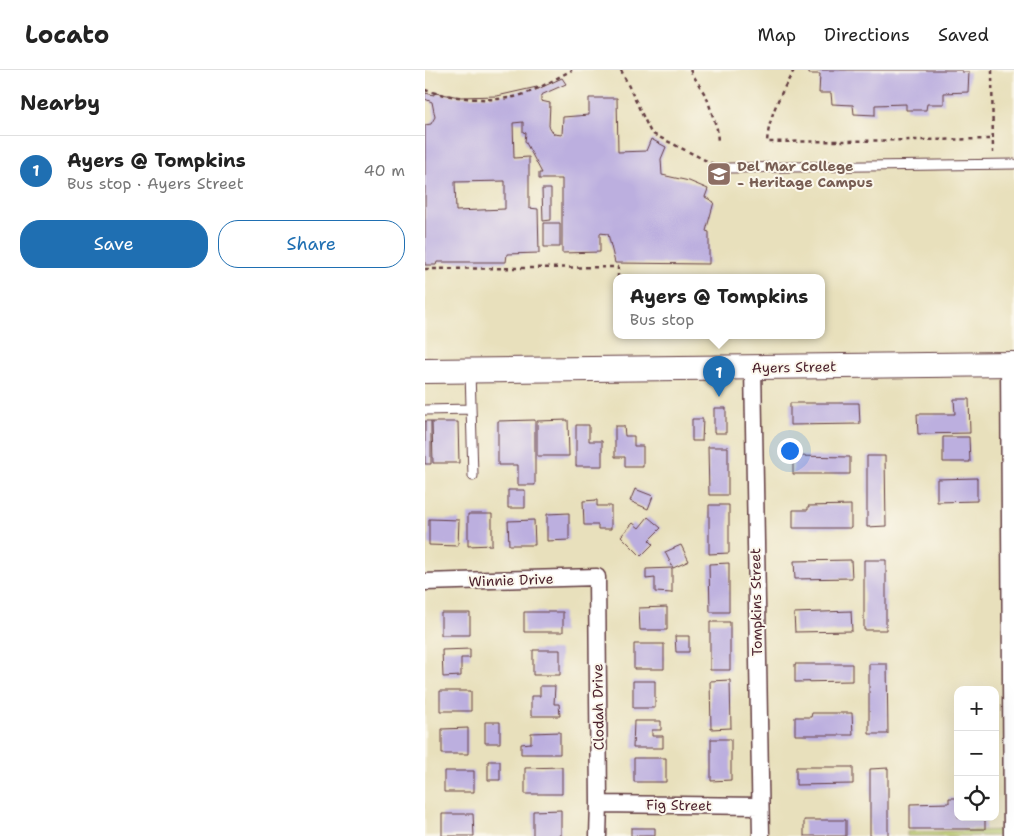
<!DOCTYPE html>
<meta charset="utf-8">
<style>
body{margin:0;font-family:"Shantell Sans",sans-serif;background:#f2f2f2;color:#222}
.controls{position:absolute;right:15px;bottom:15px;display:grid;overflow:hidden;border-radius:10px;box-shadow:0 5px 20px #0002}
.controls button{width:45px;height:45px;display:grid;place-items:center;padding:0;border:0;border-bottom:1px solid #e0e0e0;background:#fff;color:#222;font:25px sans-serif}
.you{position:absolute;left:364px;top:380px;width:18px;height:18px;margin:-12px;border:4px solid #fff;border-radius:50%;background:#1a73e8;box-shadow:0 0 0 8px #1a73e833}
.badge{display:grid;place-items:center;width:32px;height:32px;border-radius:50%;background:#1f6fb2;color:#fff;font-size:16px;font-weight:700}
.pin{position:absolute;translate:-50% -41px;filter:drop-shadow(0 1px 2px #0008)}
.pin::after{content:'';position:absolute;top:26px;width:18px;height:15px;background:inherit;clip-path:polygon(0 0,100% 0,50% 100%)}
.popup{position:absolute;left:188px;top:204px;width:212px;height:65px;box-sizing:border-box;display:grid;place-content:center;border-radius:10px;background:#fff;filter:drop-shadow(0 1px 4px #0005);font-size:16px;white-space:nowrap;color:#767676}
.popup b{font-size:19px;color:#222}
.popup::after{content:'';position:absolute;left:50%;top:100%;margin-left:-10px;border:10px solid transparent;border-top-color:#fff}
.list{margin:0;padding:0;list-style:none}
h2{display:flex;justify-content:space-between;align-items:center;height:65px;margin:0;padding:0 20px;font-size:21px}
h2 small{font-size:16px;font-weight:400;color:#767676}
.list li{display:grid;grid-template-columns:32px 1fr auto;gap:15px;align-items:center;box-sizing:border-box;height:70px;padding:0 20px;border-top:1px solid #e0e0e0}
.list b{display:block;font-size:19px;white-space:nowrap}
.list p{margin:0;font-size:16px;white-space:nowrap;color:#767676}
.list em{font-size:16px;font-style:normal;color:#767676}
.actions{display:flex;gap:10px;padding:15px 20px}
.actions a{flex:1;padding:11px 0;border:1px solid #1f6fb2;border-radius:20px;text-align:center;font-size:18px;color:#1f6fb2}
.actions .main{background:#1f6fb2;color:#fff}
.icon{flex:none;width:28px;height:28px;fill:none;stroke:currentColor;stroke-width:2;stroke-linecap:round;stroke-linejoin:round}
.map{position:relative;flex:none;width:589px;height:766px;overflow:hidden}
header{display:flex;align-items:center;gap:30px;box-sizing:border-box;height:70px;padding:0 25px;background:#fff;border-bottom:1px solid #e0e0e0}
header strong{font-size:24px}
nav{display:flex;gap:28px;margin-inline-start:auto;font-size:18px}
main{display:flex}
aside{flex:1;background:#fff}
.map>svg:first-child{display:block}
</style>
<header>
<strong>Locato</strong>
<nav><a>Map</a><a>Directions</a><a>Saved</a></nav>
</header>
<main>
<aside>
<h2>Nearby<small></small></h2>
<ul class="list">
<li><span class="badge">1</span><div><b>Ayers @ Tompkins</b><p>Bus stop · Ayers Street</p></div><em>40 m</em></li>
</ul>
<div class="actions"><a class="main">Save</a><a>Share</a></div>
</aside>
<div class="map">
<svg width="589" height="766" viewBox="0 0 589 766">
<rect width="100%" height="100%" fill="#fbf7ec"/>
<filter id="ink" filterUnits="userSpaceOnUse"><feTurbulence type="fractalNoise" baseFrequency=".02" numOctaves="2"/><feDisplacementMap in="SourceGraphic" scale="10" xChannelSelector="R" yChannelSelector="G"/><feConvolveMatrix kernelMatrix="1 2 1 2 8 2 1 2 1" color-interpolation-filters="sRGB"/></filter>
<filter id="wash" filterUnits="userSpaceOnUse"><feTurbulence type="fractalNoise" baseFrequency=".0096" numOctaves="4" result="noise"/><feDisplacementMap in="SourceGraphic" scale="20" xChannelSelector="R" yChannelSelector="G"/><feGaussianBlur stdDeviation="1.12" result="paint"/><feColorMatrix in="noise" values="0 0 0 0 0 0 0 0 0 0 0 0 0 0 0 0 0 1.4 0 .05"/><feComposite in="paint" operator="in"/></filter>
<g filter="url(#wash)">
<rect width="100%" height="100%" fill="#e8e0bc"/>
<!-- green -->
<path fill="#b9cb6e" stroke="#82754c" d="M589,760V766H482V762Z"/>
<g id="blocks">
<!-- building -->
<path fill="#bcafdf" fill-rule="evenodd" d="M384,0H537V2H544L543,22L519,23V34H502L501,40H481V34L450,35V45L429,44L428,35L407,34L406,23H394L395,4H384Z
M137,8L141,14L116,25V31L125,33L124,56L129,64L137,65L138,47L164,45V28H192L193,82L221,81L226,69L241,77L236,89L237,105L264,111L283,119L280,127L289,132L281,161L284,162V194L190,193L183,164L175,163V182L137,183V109H114V103H117L100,71L101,63L98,62V52L88,53L89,88L104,87V138L113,139L114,183L82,184L81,192H12L11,195H0V55L6,54L10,47L7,32L0,29V23L9,25V23L36,27L72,26L112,17L113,19ZM80,111V139L31,141L30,112Z
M117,119H126V150L118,151Z
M119,153H135V177H119Z
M529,329H544L545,363L493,364L492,344H530Z
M365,333H434L435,354L365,355Z
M289,338H301V363H289Z
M267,349H278L277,371H267Z
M110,350V415H93V395H73V351Z
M143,350L144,386H112V351Z
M0,351H6V394H0Z
M7,352H33L34,393H8Z
M151,355H164V371H177V396H151Z
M190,356H199L200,366H209V376H218V397H200V387H190Z
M518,367H544L545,392H518Z
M283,377H303V425H284Z
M368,386L425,387V404H368Z
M442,386H460L461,456L442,457Z
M552,408V431L512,432V409Z
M210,419L228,426L223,439L205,431Z
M83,420H100V438H83Z
M172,430V436H186V459H173V455H159L158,431Z
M284,435H304V483L284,484Z
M426,435V458H368V440H383V436Z
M144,443V470L122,471V444Z
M43,444H67V475L43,476Z
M223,447L236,458L224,470L228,474L216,486L196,466L208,453L214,458Z
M4,449L34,450L33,476L4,475Z
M109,450L110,475H84L83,451Z
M256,475L264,491L248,498L240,482Z
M426,490L427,508L370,509L369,491Z
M439,490H461V560H439Z
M304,493V542H285L284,494Z
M247,498V523L230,522V508L221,509V499Z
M242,537V560H215L214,538Z
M426,541L427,561L370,562L369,543Z
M99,542H138V562H99Z
M16,543H45V565H16Z
M285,552H305V600H285Z
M250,566H264V582H251Z
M209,574H239V599H209Z
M45,579V588H36V606L18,607L17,580Z
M108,580H135V605H108Z
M370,594H427V611L370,612Z
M444,594H462L463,664H444Z
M305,610L306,658L286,659L285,611Z
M208,611H230V638H208Z
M115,616H130L129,634H134L135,646H106V626H115Z
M15,621H46V641H15Z
M387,643H427L428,665H370V647H386Z
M209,651H236V660H227V666H238V678H208Z
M60,652H75V673H60Z
M43,658V684H17V659Z
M135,662V684H96V674L106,673V663Z
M286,669H306V710L286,711Z
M209,688H241V712H209Z
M63,691H75V710H63Z
M137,697V724H100V698Z
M371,697H428V714L371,715Z
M463,698V766H445V699Z
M19,701H49V722H19Z
M524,728H533V747H560V759H485V734L524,733Z
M136,740V766H108V741Z
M17,744H48L49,766H17Z
M379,750H421V766H379Z
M206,758H230V766H206Z"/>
</g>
</g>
<g filter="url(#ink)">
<use href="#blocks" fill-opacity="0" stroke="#623c41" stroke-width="1"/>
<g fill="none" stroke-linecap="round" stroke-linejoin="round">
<defs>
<path id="service" d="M304,98L589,94
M45,301L48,406
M0,340L46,339"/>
<path id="minor" d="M584,294L587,766
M328,297L336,766
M0,512L172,507L174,734L173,766
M174,734L334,736"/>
<path id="secondary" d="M0,301L589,294"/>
</defs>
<!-- service casing -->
<use href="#service" stroke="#623c41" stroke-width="11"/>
<!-- minor casing -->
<use href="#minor" stroke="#623c41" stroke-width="19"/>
<!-- secondary casing -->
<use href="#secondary" stroke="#623c41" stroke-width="26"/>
<!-- path -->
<path stroke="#623c41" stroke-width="2.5" stroke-dasharray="4 4" stroke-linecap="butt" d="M196,0L226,63L294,97
M265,0L282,28L292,59L293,72
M369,0C356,23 344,45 342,72L568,69
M567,0L568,83
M0,20C25,28 74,34 99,24C116,18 132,8 147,0
M0,199L193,197V208"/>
<!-- service -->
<use href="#service" stroke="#fff" stroke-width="9"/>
<!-- minor -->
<use href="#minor" stroke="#fff" stroke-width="16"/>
<!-- secondary -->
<use href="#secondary" stroke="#fff" stroke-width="24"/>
</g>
</g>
<!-- icons -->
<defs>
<symbol id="university-square" viewBox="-11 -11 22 22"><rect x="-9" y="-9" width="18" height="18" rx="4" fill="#8d6e63" stroke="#fbf7ec"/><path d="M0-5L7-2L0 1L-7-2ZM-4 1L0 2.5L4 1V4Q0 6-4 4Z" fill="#fff"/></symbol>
</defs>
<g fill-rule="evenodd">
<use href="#university-square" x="280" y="90" width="28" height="28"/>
</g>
<g text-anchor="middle" stroke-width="4" stroke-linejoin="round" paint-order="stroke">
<!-- education labels -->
<g font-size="14" font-weight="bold" fill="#785e54" stroke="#fbf7ec" text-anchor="start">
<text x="312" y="101">Del Mar College<tspan x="312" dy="16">- Heritage Campus</tspan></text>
</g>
<!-- street labels -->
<g font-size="14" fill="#4a1f2b" stroke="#fbf7ec">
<text transform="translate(369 297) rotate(-1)" y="5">Ayers Street</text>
<text transform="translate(86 510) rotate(-2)" y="5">Winnie Drive</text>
<text transform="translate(331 532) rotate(-91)" y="5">Tompkins Street</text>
<text transform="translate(173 637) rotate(-91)" y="5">Clodah Drive</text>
<text transform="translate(254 735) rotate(1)" y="5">Fig Street</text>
</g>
</g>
</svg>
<div class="controls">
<button>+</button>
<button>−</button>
<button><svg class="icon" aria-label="locate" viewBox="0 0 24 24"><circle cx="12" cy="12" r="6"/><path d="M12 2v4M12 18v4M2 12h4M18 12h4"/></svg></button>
</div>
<div class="you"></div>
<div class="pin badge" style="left:294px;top:327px">1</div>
<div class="popup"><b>Ayers @ Tompkins</b>Bus stop</div>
</div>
</main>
